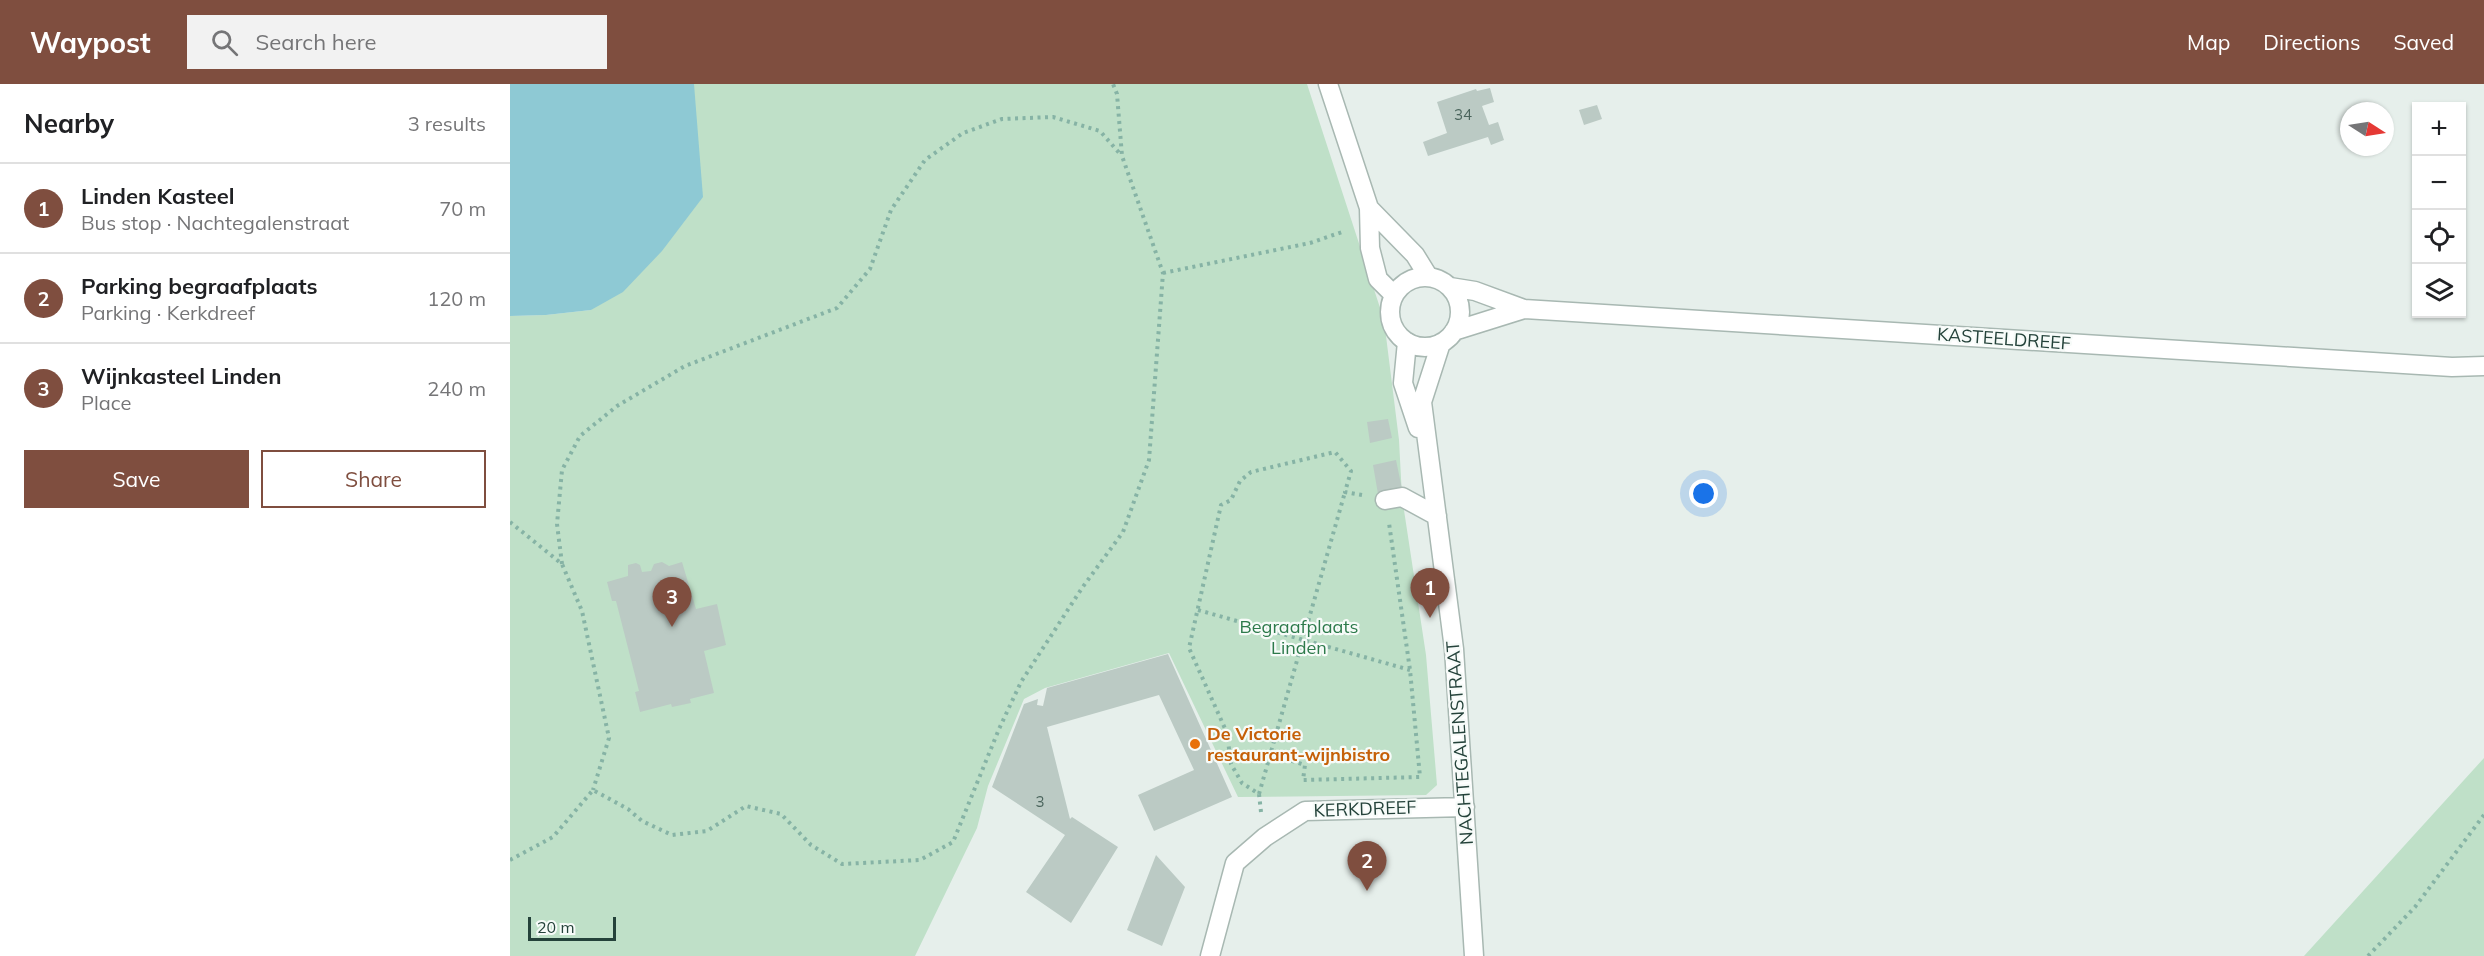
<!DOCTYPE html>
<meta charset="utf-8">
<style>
body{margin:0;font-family:Mulish,sans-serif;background:#f2f2f2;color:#202124}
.controls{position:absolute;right:18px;top:18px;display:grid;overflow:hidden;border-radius:0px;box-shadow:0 2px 4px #0004}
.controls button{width:54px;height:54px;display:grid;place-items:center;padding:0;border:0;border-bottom:2px solid #e0e0e0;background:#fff;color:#202124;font:30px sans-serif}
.compass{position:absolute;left:1830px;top:18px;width:54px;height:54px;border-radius:50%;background:#fff;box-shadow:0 2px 4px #0004;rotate:102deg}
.scale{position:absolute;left:18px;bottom:15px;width:88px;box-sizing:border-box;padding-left:6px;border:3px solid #24423a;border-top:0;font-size:16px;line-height:21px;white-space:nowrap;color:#24423a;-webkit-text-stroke:4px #f7fbf9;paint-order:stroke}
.you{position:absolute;left:1194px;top:410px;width:21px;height:21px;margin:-15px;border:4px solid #fff;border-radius:50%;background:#1a73e8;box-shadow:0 0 0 9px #1a73e833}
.badge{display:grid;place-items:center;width:39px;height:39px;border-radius:50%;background:#7f4e3f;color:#fff;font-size:20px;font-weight:700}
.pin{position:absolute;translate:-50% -50px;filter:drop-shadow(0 2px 3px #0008)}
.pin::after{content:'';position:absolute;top:32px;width:21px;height:18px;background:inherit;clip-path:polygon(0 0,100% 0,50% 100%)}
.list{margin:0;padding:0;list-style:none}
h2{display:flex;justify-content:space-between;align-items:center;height:78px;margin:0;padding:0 24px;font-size:26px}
h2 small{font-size:20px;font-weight:400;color:#757577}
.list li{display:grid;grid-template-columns:39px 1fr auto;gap:18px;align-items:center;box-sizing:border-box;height:90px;padding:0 24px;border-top:2px solid #e0e0e0}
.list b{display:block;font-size:22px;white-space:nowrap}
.list p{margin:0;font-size:20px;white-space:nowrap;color:#757577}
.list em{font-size:20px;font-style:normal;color:#757577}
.actions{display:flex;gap:12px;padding:18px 24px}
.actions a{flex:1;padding:14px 0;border:2px solid #7f4e3f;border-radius:0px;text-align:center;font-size:21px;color:#7f4e3f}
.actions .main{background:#7f4e3f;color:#fff}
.icon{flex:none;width:33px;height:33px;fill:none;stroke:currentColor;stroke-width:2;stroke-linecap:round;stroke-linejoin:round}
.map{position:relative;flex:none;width:1974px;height:872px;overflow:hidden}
header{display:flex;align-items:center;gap:36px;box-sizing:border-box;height:84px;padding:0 30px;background:#7f4e3f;color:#fff}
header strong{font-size:28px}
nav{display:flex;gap:33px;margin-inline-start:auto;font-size:21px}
.search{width:420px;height:54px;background:#f2f2f2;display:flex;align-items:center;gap:15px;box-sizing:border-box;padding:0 21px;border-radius:0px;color:#757577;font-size:22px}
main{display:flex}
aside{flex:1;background:#fff}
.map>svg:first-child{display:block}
</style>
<header>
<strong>Waypost</strong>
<div class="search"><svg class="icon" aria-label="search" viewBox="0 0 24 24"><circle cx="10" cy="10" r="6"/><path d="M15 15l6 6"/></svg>Search here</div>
<nav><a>Map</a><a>Directions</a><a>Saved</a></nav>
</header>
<main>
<aside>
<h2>Nearby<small>3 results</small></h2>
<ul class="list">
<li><span class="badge">1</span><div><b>Linden Kasteel</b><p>Bus stop · Nachtegalenstraat</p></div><em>70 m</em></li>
<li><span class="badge">2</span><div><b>Parking begraafplaats</b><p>Parking · Kerkdreef</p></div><em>120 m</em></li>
<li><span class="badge">3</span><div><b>Wijnkasteel Linden</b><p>Place</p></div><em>240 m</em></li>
</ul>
<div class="actions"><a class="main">Save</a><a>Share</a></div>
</aside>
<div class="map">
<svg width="1974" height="872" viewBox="0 0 1974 872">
<rect width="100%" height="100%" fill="#e6efeb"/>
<!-- green -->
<path fill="#bfe0c8" d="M184,0H797L874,236L889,356L892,413L916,571L927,701L916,711L728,713L659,569L535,604L514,615L478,702L467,744L405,872H0V232L36,231L81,226Z
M1974,674V872H1794Z"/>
<!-- water -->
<path fill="#8ec9d4" d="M0,0H184L193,113L152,167L113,208L81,226L36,231L0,232Z"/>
<!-- building -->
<path fill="#bbcac4" d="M980,4L984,18L972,22L979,41L988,38L994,56L981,61L978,53L918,72L913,58L937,49L927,18L966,5L967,7Z
M1087,21L1092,35L1074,41L1069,26Z
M878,335L882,354L860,359L857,338Z
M886,376L892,405L868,410L863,381Z
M152,478L159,482L172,478L186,525L207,520L216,561L194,567L204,609L180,615L181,619L162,623L161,620L130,628L125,608L129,607L106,517H102L97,498L118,492V481L126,479L130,481L132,488L141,487L144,480Z
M658,570L722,713L644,747L628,711L684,686L649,611L537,643L560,735L562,733L608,763L561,839L516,808L555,751L482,703L514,620L528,615L527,621L533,622L537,604Z
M646,771L675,803L652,862L617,846Z"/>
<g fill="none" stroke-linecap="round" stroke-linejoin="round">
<defs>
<path id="minor" d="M818,0L859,124L860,164L868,195L884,211
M859,124L905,171L918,192
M880 228a35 35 0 1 1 70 0a35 35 0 1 1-70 0Z
M940,203L965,207L1014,225L1942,283L1974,282
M944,247L1014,225
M897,258L893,299L908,344
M931,259L912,318L944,565L964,872
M875,416L892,413L927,432
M700,872L725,779L755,753L795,727L955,723"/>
</defs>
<!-- minor casing -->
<use href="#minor" stroke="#a8b8b2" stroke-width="21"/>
<!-- path -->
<path stroke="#86b3a5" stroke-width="4" stroke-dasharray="3 4.5" stroke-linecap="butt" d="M653,189L800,159L835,147
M0,438L52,480L72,527L99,654L83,706
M52,480L47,440L52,386L70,352L107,322L175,282L327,224L360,185L381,126L415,76L453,49L492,35L543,33L590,47L611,71
M688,526L900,586
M760,670L795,681L793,696L910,693L900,586L879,439
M749,710L835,408
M751,728L749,710L732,699L721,680L717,649L679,564L711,421L721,416L730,397L741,388L825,368L841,387L835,408L852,411
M0,776L43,753L83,706L118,725L132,737L162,751L197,747L236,722L271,730L301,761L332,780L410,776L443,758L489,645L511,598L572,504L613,448L639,376L653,189L612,72L607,10L603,0
M1858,872L1905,823L1974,731"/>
<!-- minor -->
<use href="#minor" stroke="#fff" stroke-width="18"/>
</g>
<!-- markers -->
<circle fill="#e8710a" stroke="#f7fbf9" stroke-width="2" cx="685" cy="660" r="6"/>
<g text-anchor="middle" stroke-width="4.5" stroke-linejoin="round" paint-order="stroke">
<!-- number labels -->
<g font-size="15" fill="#4a645c">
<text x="953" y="36">34</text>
<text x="530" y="723">3</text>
</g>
<!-- street labels -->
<g font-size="18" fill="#24423a" stroke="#f7fbf9">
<text transform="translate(1494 255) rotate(4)" y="6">KASTEELDREEF</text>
<text transform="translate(950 659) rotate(-94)" y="6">NACHTEGALENSTRAAT</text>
<text transform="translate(855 725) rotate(-2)" y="6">KERKDREEF</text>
</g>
<!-- park labels -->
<g font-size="18" fill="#2d7a4b" stroke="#f7fbf9">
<text x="789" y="549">Begraafplaats<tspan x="789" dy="21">Linden</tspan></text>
</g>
<!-- food labels -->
<g font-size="18" font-weight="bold" fill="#c56008" stroke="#f7fbf9" text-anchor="start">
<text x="697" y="656">De Victorie<tspan x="697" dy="21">restaurant-wijnbistro</tspan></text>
</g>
</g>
</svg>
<div class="controls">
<button>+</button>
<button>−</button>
<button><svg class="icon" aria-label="locate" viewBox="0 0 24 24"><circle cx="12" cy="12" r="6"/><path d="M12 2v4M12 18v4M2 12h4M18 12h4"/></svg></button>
<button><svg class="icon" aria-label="layers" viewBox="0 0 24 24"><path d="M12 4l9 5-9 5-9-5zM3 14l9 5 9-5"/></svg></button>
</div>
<svg class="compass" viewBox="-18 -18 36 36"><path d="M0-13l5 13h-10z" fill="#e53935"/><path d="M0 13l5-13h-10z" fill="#757577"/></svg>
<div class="scale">20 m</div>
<div class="you"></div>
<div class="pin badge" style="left:920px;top:534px">1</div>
<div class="pin badge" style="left:857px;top:807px">2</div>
<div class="pin badge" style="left:162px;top:543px">3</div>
</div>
</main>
